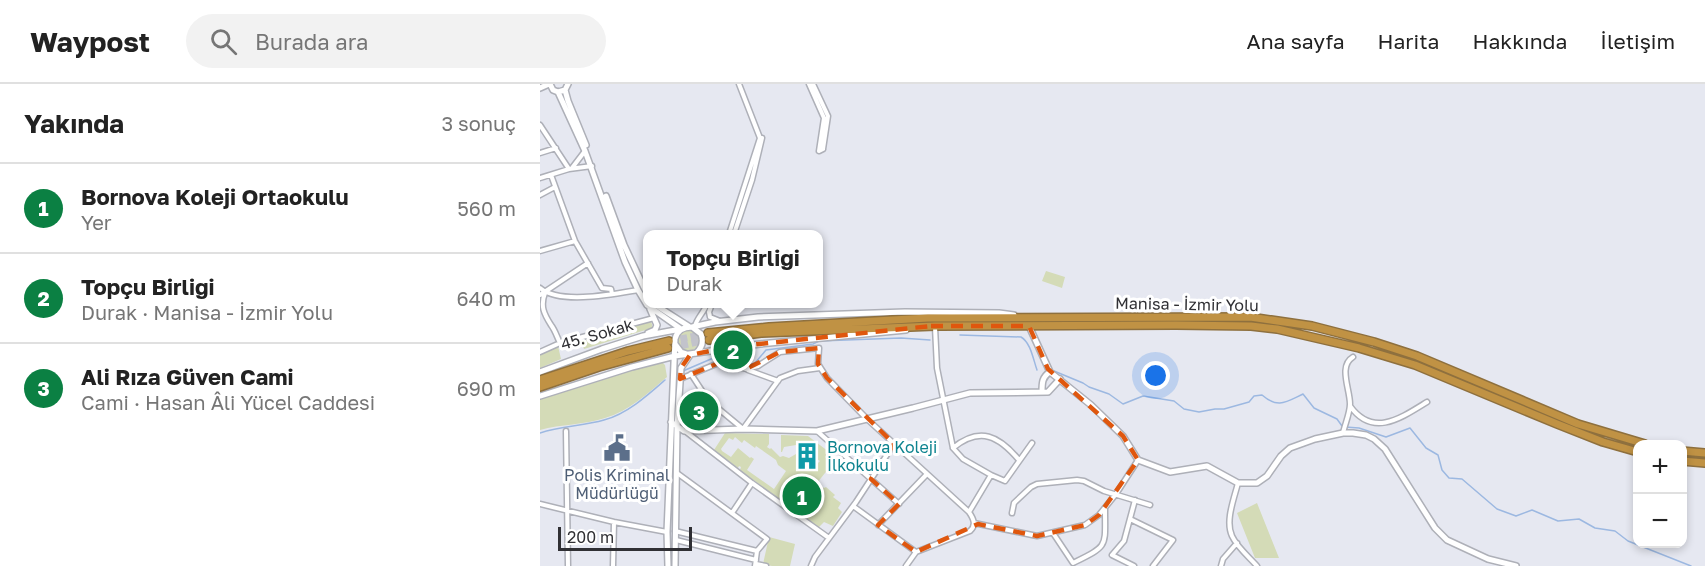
<!DOCTYPE html>
<html lang="tr">
<meta charset="utf-8">
<style>
body{margin:0;font-family:"Golos Text",sans-serif;background:#f2f2f2;color:#222}
.controls{position:absolute;right:18px;bottom:18px;display:grid;overflow:hidden;border-radius:12px;box-shadow:0 3px 9px #0003}
.controls button{width:54px;height:54px;display:grid;place-items:center;padding:0;border:0;border-bottom:2px solid #e0e0e0;background:#fff;color:#222;font:30px sans-serif}
.scale{position:absolute;left:18px;bottom:15px;width:134px;box-sizing:border-box;padding-left:6px;border:3px solid #303034;border-top:0;font-size:16px;line-height:21px;white-space:nowrap;color:#303034;-webkit-text-stroke:4px #fff;paint-order:stroke}
.you{position:absolute;left:616px;top:292px;width:21px;height:21px;margin:-15px;border:4px solid #fff;border-radius:50%;background:#1a73e8;box-shadow:0 0 0 9px #1a73e833}
.badge{display:grid;place-items:center;width:39px;height:39px;border-radius:50%;background:#0b8043;color:#fff;font-size:20px;font-weight:700}
.pin{position:absolute;translate:-50% -50%;border:3px solid #fff;box-shadow:0 2px 6px #0006}
.popup{position:absolute;left:103px;top:146px;width:180px;height:78px;box-sizing:border-box;display:grid;place-content:center;border-radius:12px;background:#fff;filter:drop-shadow(0 2px 4px #0005);font-size:20px;white-space:nowrap;color:#767676}
.popup b{font-size:22px;color:#222}
.popup::after{content:'';position:absolute;left:50%;top:100%;margin-left:-12px;border:12px solid transparent;border-top-color:#fff}
.list{margin:0;padding:0;list-style:none}
h2{display:flex;justify-content:space-between;align-items:center;height:78px;margin:0;padding:0 24px;font-size:26px}
h2 small{font-size:20px;font-weight:400;color:#767676}
.list li{display:grid;grid-template-columns:39px 1fr auto;gap:18px;align-items:center;box-sizing:border-box;height:90px;padding:0 24px;border-top:2px solid #e0e0e0}
.list b{display:block;font-size:22px;white-space:nowrap}
.list p{margin:0;font-size:20px;white-space:nowrap;color:#767676}
.list em{font-size:20px;font-style:normal;color:#767676}
.icon{flex:none;width:33px;height:33px;fill:none;stroke:currentColor;stroke-width:2;stroke-linecap:round;stroke-linejoin:round}
.map{position:relative;flex:none;width:1165px;height:482px;overflow:hidden}
header{display:flex;align-items:center;gap:36px;box-sizing:border-box;height:84px;padding:0 30px;background:#fff;border-bottom:2px solid #e0e0e0}
header strong{font-size:28px}
nav{display:flex;gap:33px;margin-inline-start:auto;font-size:21px}
.search{width:420px;height:54px;background:#f2f2f2;display:flex;align-items:center;gap:15px;box-sizing:border-box;padding:0 21px;border-radius:33px;color:#767676;font-size:22px}
main{display:flex}
aside{flex:1;background:#fff}
.map>svg:first-child{display:block}
</style>
<header>
<strong>Waypost</strong>
<div class="search"><svg class="icon" aria-label="search" viewBox="0 0 24 24"><circle cx="10" cy="10" r="6"/><path d="M15 15l6 6"/></svg>Burada ara</div>
<nav><a>Ana sayfa</a><a>Harita</a><a>Hakkında</a><a>İletişim</a></nav>
</header>
<main>
<aside>
<h2>Yakında<small>3 sonuç</small></h2>
<ul class="list">
<li><span class="badge">1</span><div><b>Bornova Koleji Ortaokulu</b><p>Yer</p></div><em>560 m</em></li>
<li><span class="badge">2</span><div><b>Topçu Birliği</b><p>Durak · Manisa - İzmir Yolu</p></div><em>640 m</em></li>
<li><span class="badge">3</span><div><b>Ali Rıza Güven Cami</b><p>Cami · Hasan Âli Yücel Caddesi</p></div><em>690 m</em></li>
</ul>
</aside>
<div class="map">
<svg width="1165" height="482" viewBox="0 0 1165 482">
<rect width="100%" height="100%" fill="#e6e8f1"/>
<!-- green -->
<path fill="#d4dbb7" fill-rule="evenodd" d="M506,187L525,193L522,204L502,197Z
M110,237L112,240V244L44,265L41,257V256Z
M137 256a11 11 0 1 1 22 0a11 11 0 1 1-22 0Z
M18,262L21,275L0,284V269Z
M122,278L125,281L127,293C108,309 89,327 65,334C44,341 21,340 0,346V313L85,287Z
M185,349L229,350V360L227,363L230,365L231,364L240,373L243,372L249,374L256,370L257,373L263,375L262,376L275,382L280,377L277,375L278,373L262,364L260,366L257,365L256,361L244,363L242,368H241V351L268,352L297,374L277,399L284,404L286,403L295,411L293,413L301,419L298,424L302,428L293,442L284,438L278,444L200,386L201,383L199,382L198,384L174,366ZM195,353L202,359L204,356L215,364L216,362L236,376L238,381L246,387L234,405L207,386L214,375L211,373L210,374L198,364L191,373L182,367L181,365L189,354L193,356ZM268,401L277,407L272,414L267,411L265,414L267,416L260,426L252,420L261,408H263Z
M717,419L739,474H715L697,429Z
M229,453L255,460L250,482H232L223,480Z"/>
<g fill="none" stroke-linecap="round" stroke-linejoin="round">
<!-- stream -->
<path stroke="#9cb8e1" stroke-width="1.5" d="M420,251L481,253C491,259 493,275 497,286
M143,287L171,275L182,274L208,281L215,279L226,266L273,260L279,257L361,254L390,256
M514,287L543,299L549,303L569,310L583,320L603,312L634,317L644,325L659,328L675,325H684L709,318L714,312L722,311C738,325 746,318 763,310L774,324L797,335L802,342
M805,343L819,344L846,353L870,344L886,364L898,371L902,386L909,394L922,395L957,425L976,432L992,426L1018,437L1039,435L1055,444L1075,447L1088,457L1151,482
M0,349C21,342 43,342 64,336C87,330 108,311 125,296"/>
<!-- highway-tunnel -->
<path stroke="#c2c3cb" stroke-width="7" stroke-dasharray="7 3.5" stroke-linecap="butt" d="M130,257L166,250
M131,264L167,256"/>
<defs>
<path id="street" d="M269,0L284,34L279,67L283,65
M273,0L288,32L283,65
M0,41L29,85
M0,69L16,64
M32,84L45,67
M11,91L35,157L62,204L71,205L72,210
M0,94L29,85L52,82
M0,111L15,103
M189,150L220,54L199,0
M194,150L212,96L222,54
M0,167L35,157
M0,204C20,221 74,210 98,206
M5,209C0,222 4,230 11,241C15,246 17,253 20,259
M0,211L48,179
M172,220L169,228L170,233L180,237
M155,242C157,234 164,228 167,220
M395,243L397,284L413,364L423,375L451,391L429,428
M0,268L20,259L114,234
M208,286L238,297
M151,290L168,316L203,345L240,294L258,287L280,284
M140,295L181,278L206,285L218,282L240,268L279,264L278,280L287,294L327,335L429,428C433,434 437,441 430,447L376,468L366,482
M810,322C833,354 861,334 887,318
M26,347L28,482
M145,347L212,399L289,454
M277,347L359,420
M803,349C805,340 810,329 810,320C810,305 798,282 813,273
M413,364C440,342 459,352 479,376
M137,389L227,455L217,467L215,482
M451,391L465,397L492,359
M698,399C694,415 685,437 692,452C697,463 709,473 717,482
M0,420L74,438L127,448
M313,422L376,468
M192,429L212,399
M472,429L474,419L491,403L497,400L537,396L544,397L564,407L610,421
M590,435L633,456L613,482
M434,439L497,452L545,441L559,431L576,410L598,376
M338,441L387,390
M135,447L217,467
M513,449L533,479C569,461 565,464 565,425
M136,456L216,476
M216,480L226,482
M73,482L74,438
M271,482L275,473L316,418L354,360
M594,482L572,471L584,457L595,416
M681,482L683,475L697,459"/>
<path id="secondary" d="M10,0L13,6L18,8L25,6L28,0
M0,4L9,0
M25,6L28,17L46,61
M18,8L45,67L85,178L98,206L107,221L141,245
M66,112L84,161L107,210
M114,220L150,243
M489,242L510,288L551,321L583,352L598,376L630,388L667,382L698,399H717L727,392L741,372L750,364L775,355L803,349H813L826,351L834,355L845,365L895,444L907,456L948,475L976,482
M152,243L175,238L218,233L365,228L459,229L474,231
M108,249L115,246L117,241L110,225
M135,260L141,268L147,270
M0,288L62,265L103,252L141,245
M502,308C502,299 502,293 510,288
M0,312L92,283L135,272L220,260L366,246
M131,338L144,347L203,345L277,347L373,324L430,309L508,308L520,295
M128,482L127,448L135,255C137,246 143,243 152,243L161,250C164,258 162,264 156,269
M135,482L137,343L141,284L150,271"/>
<path id="highway" d="M168,249L229,243L388,234L710,233L772,242L834,258L877,272L1038,340L1105,360
M169,256L221,249L395,242L636,241L711,242L737,245L819,264L875,281L1017,340L1063,358L1098,368
M0,296L88,267L129,257
M0,303L59,283L128,264
M1142,367L1165,369
M1142,377L1165,379"/>
</defs>
<!-- street casing -->
<use href="#street" stroke="#aeb0b8" stroke-width="7"/>
<!-- secondary casing -->
<use href="#secondary" stroke="#aeb0b8" stroke-width="8"/>
<!-- highway casing -->
<use href="#highway" stroke="#8e703e" stroke-width="10"/>
<!-- street -->
<use href="#street" stroke="#fff" stroke-width="4"/>
<!-- secondary -->
<use href="#secondary" stroke="#fff" stroke-width="5"/>
<!-- highway -->
<use href="#highway" stroke="#c09244" stroke-width="7"/>
</g>
<!-- marked area -->
<path fill="none" stroke="#df570e" stroke-width="4.5" stroke-dasharray="12 8" stroke-linejoin="round" d="M391,242H489L508,285L583,352L598,376L559,431L545,441L497,452L438,440L376,468L338,441L359,420L331,395L354,360L287,294L278,280L279,264L240,268L206,285L181,278L140,295L141,284L150,271L190,263Z"/>
<!-- icons -->
<defs>
<symbol id="civic-bare" viewBox="-9 -9 18 18"><path d="M-.6-6.5H3V-4.5H.6V-3L4-1V1h2V6H-6V1h2V-1L-.6-3ZM-1.2 2.5V6h2.4V2.5Z" fill="#5c6f8a" stroke="#fff" stroke-width="2.5" paint-order="stroke"/></symbol>
<symbol id="building-bare" viewBox="-9 -9 18 18"><path d="M-4-6H4V6H1V3H-1V6H-4ZM-2.5-4.3h1.7v1.8h-1.7ZM.8-4.3h1.7v1.8H.8ZM-2.5-1h1.7V.8h-1.7ZM.8-1h1.7V.8H.8Z" fill="#0f9aa8" stroke="#fff" stroke-width="2.5" paint-order="stroke"/></symbol>
</defs>
<g fill-rule="evenodd">
<use href="#civic-bare" x="58" y="345" width="38" height="38"/>
<use href="#building-bare" x="248" y="353" width="38" height="38"/>
</g>
<g text-anchor="middle" stroke-width="6" stroke-linejoin="round" paint-order="stroke">
<!-- street labels -->
<g font-size="16" fill="#303034" stroke="#fff">
<text transform="translate(647 220) rotate(1)" y="6">Manisa - İzmir Yolu</text>
<text transform="translate(57 250) rotate(-16)" y="6">45. Sokak</text>
</g>
<!-- culture labels -->
<g font-size="16" fill="#0d838f" stroke="#fff" text-anchor="start">
<text x="287" y="369">Bornova Koleji<tspan x="287" dy="18">İlkokulu</tspan></text>
</g>
<!-- service labels -->
<g font-size="16" fill="#4e5e75" stroke="#fff">
<text x="77" y="397">Polis Kriminal<tspan x="77" dy="18">Müdürlüğü</tspan></text>
</g>
</g>
</svg>
<div class="controls">
<button>+</button>
<button>−</button>
</div>
<div class="scale">200 m</div>
<div class="you"></div>
<div class="pin badge" style="left:262px;top:412px">1</div>
<div class="pin badge" style="left:193px;top:266px">2</div>
<div class="popup"><b>Topçu Birliği</b>Durak</div>
<div class="pin badge" style="left:159px;top:327px">3</div>
</div>
</main>
